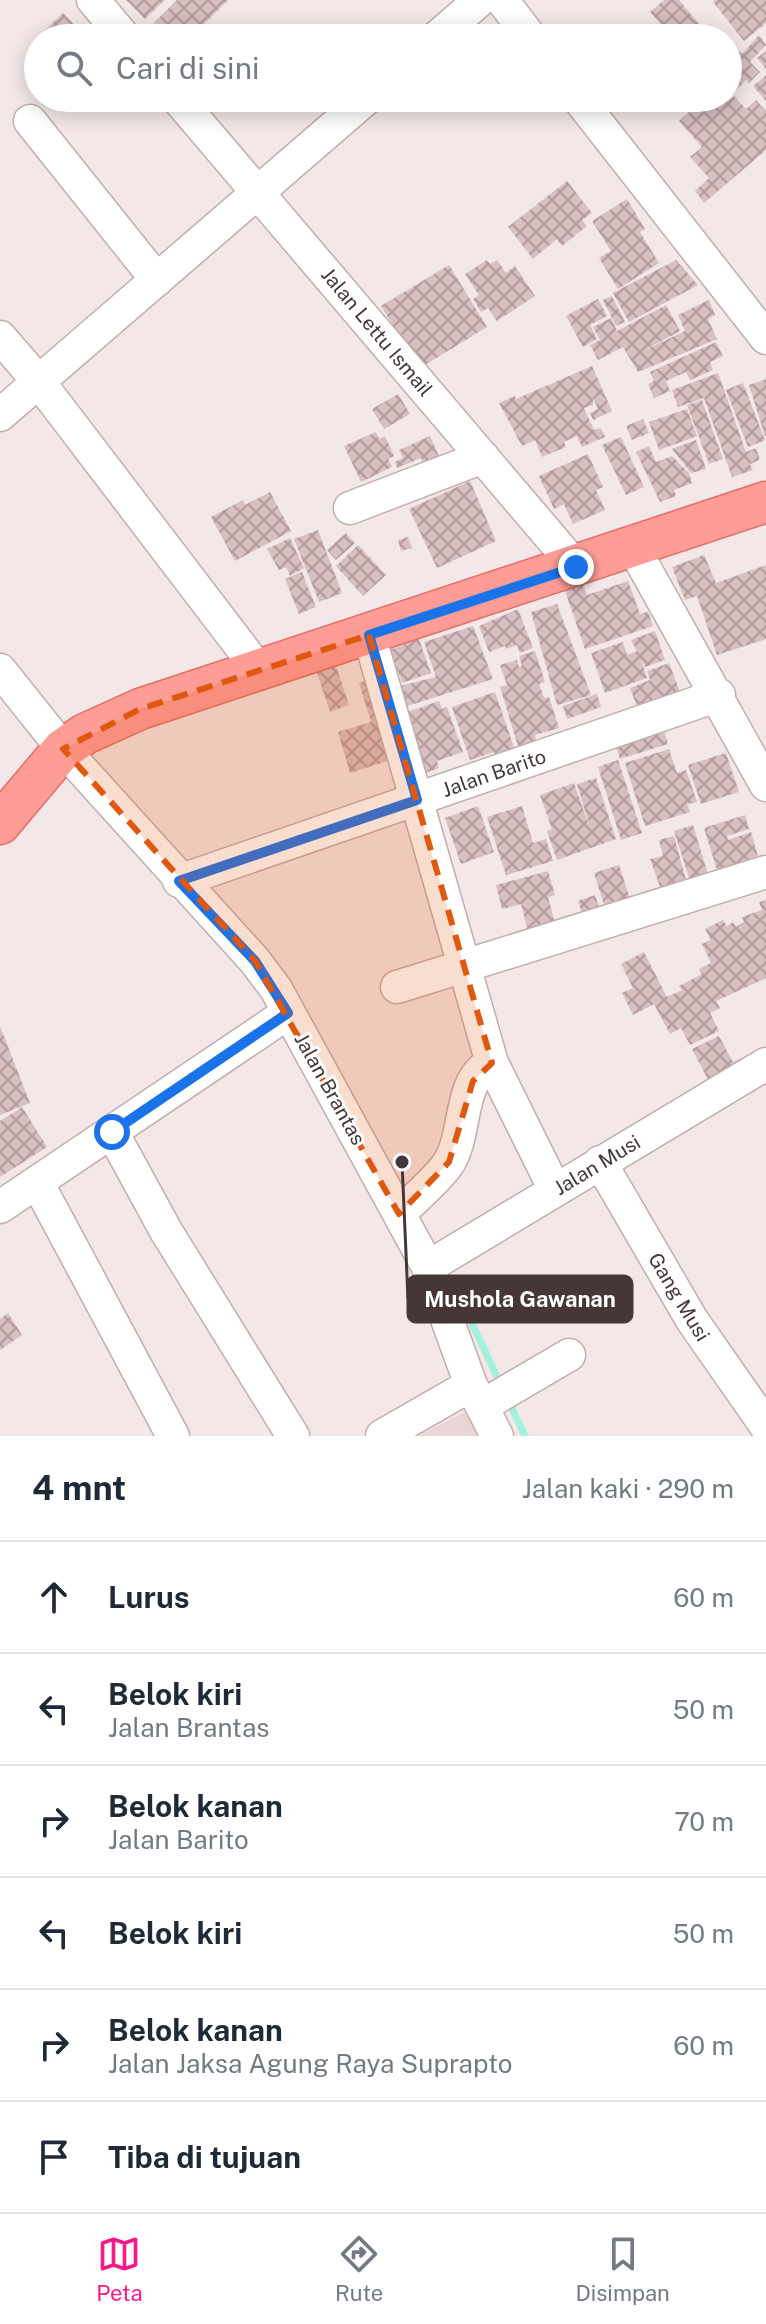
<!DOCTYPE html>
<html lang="id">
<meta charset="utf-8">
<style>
body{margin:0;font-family:"Public Sans",sans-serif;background:#f6f6f7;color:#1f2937}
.stop{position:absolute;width:24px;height:24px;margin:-18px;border:6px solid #1a73e8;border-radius:50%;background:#fff}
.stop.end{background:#1a73e8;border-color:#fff;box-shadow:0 2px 8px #0008}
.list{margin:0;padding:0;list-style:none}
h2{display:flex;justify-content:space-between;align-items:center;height:104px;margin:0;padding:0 32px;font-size:34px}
h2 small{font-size:26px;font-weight:400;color:#747a83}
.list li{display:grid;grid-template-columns:52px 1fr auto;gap:24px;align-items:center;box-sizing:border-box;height:112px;padding:0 32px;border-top:2px solid #e0e1e3}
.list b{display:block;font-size:30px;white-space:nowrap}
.list p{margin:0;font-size:26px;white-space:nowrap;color:#747a83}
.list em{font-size:26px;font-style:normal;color:#747a83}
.icon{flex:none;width:44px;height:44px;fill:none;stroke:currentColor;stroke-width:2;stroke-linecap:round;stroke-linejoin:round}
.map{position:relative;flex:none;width:766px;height:1436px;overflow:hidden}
.search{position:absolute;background:#fff;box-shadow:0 4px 20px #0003;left:24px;right:24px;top:24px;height:88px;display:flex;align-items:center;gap:20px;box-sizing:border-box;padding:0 28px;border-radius:44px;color:#747a83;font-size:30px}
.sheet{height:776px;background:#fff}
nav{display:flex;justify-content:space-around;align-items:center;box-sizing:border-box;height:112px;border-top:2px solid #e0e1e3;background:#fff;font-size:22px;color:#747a83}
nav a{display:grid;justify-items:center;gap:4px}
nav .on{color:#f91887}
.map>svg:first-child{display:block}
</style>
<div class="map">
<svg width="766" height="1436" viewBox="0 0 766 1436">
<defs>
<pattern id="building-cross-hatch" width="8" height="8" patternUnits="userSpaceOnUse" patternTransform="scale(2)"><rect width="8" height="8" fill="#d8bfc0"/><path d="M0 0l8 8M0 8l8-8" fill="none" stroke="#b19c9d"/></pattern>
</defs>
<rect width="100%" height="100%" fill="#f3e8e7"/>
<!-- residential -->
<path fill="#e7d6d5" d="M465,1412L479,1436H418Z"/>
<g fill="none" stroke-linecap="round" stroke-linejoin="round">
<!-- stream -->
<path stroke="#a3f0de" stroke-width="7" d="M454,1285L500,1383
M509,1402L525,1436"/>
</g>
<!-- building -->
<path fill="url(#building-cross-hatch)" d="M126,0H165L145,19Z
M177,0H228L190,38H170L154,23Z
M664,0H679L711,38H673L650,12Z
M715,0H766V23L744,41L713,2Z
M63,13L87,38H47L42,33Z
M759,35L766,45L750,62L760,72L749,83L746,80L728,99V61L738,50L742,54Z
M766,51V69L757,58Z
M766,75V101L753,86Z
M734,96L746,109L756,100L766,111V150L704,203L695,191L709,178L690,157L702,147L679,121L705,98H722L726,102L722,106Z
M567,181L592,213L582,220L587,226L562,246L557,239L533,259L508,227Z
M627,199L645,229L640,232L659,263L618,289L599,258L611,251L592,221Z
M487,260L490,264L497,260L506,273L515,266L535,296L497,321L488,308L481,312L473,299L479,295L465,274Z
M676,260L698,285L629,322L613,293Z
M449,265L487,327L420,368L381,306Z
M612,296L625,322L616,326L603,300Z
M598,299L607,316L590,325L597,339L583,347L566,316Z
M709,300L715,315L708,319L717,339L638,372L623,347L598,360L590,345L600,340L593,327L611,318L617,331L666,305L680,331L641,352L685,331L678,315Z
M716,342L723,356L710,362L713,370L690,380L686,372L666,381L670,391L654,398L648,384L654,381L650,372Z
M592,366L612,411L593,420L590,413L598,409L593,398V405L584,408L594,430L601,428L605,437L582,447L577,436L564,442L566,447L542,457L535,440L522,446L499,403L515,396L516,399Z
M718,373L746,452L756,448L760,460L750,464L753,470L732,477L704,398L678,407L672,390Z
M766,379V436H765L749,385Z
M743,383L765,440L748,447L726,390Z
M398,394L410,414L384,429L372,409Z
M702,400L723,459L709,464L687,405Z
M687,409L697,436L659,450L649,422Z
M643,419L649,433L632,440L626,426Z
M376,432L379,439L385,436L394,456L388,459L392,467L361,482L344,446Z
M430,436L439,456L444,453L448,463L424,465L421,458L397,468L395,462L403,458L399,450Z
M621,437L644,487L626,495L602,445Z
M696,440L706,469L691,473L672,449Z
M649,446L656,462L672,456L689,473L692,483L674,490L676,496L660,502L636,452Z
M588,454L603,487L596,490L605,510L573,524L564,504L554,509L539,476Z
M470,481L496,541L437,568L409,509Z
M270,492L291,531L235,561L211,517L243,500L245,505Z
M318,530L342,593L319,602L294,539Z
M346,533L355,543L336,560L327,550Z
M408,537L412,548L401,551L398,540Z
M290,538L304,568L290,576L286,567L279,570L267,549Z
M358,545L386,575L363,596L336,566Z
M704,555L716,583L766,565V639L717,655L697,596L685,600L672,567Z
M302,572L316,607L299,614L285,579Z
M628,581L640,614L648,612L653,626L585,649L564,588L582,582L587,595Z
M557,604L591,695L557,705L531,612Z
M518,609L533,648L520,653L517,645L506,649L505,646L489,652L479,626Z
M473,626L493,679L401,708L396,687L436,677L424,642Z
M655,631L665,660L645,667L631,640Z
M419,639L431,673L402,683L397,668L390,670L384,652Z
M623,642L627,655L638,651L647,678L605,693L591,653Z
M535,651L545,682L539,684L544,698L549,697L559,728L535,735L536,740L518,746L500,687L507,685L500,665L517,660L519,667L522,666L519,656Z
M335,663L349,705L330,712L316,670Z
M669,663L682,697L641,717L630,688L650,680L647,671Z
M372,679L397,758L350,773L338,732L371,722L359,683Z
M495,692L518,759L499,766L494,752L470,760L452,707Z
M597,694L601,707L567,719L563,706Z
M439,701L442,709L447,707L463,752L437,761L439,768L420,775L399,715Z
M661,721L668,744L620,759L613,737Z
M669,749L677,773L686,770L697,802L687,804L690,812L645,826L625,763Z
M726,753L739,792L701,804L688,765Z
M618,760L642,833L621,840L598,767Z
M596,778L616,839L557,860L547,831L552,829L540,795L574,783L591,831L577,784Z
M478,806L494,852L461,864L445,818Z
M522,806L533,843L546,839L553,861L506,875L487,817Z
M745,815L749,829L727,836L728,840L751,832L758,856L717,870L704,828Z
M693,825L711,884L693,890L674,831Z
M674,836L686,880L679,881L681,894L664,898L650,859L663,856L659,840Z
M619,865L633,908H605L594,873Z
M548,871L555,895L548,897L555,923L528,931L521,904L502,909L496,885Z
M595,895L599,907L582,913L578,901Z
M766,900V978L716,1001L720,1008L710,1013L719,1031L690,1045L681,1028L670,1034L654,1004L633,1015L622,993L633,988L621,964L644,952L667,997L682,990L679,986L702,974L699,969L711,963L702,944L711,940L705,929L723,920L727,926L733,922L736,927L744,922L742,917L762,910L759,902Z
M0,1026L30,1103L0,1115Z
M719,1036L733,1062L740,1059L747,1071L713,1089L692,1049Z
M22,1107L47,1147L0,1177V1121Z
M8,1313L22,1335L0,1350V1319Z"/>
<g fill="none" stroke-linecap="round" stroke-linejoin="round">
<defs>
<path id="minor" d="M93,0L125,38
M502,0L531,38
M436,38L480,0
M177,98L576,567
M578,98L766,338
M30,121L157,280
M0,337L39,382L258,669
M0,415L367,98
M350,508L483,457
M633,547L766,785
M369,635L492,1063L555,1190
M0,670L63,749L255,961L276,989L428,1267L471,1385L497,1436
M179,881L719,695
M397,987L766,872
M112,1132L166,1231L293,1436
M600,1162L692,1320L766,1426
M37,1182L173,1436
M0,1207L288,1013
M399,1214C415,1198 435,1182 448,1164C468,1134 457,1080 492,1063
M428,1267L766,1064
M482,1406L569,1355
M382,1436L471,1385"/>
<path id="major" d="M0,824L63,749L85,734L140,709L766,502"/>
</defs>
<!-- minor casing -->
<use href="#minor" stroke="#c2adac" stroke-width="35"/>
<!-- major casing -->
<use href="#major" stroke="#e36c65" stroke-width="43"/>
<!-- minor -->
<use href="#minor" stroke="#fff" stroke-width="32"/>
<!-- major -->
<use href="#major" stroke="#fe9d96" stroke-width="40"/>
</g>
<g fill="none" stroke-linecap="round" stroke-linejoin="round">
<!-- route -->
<path stroke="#1a73e8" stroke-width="10" d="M112,1132L288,1013L255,961L179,881L417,800L369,635L576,567"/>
</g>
<!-- marked area -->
<path fill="#e0570e" fill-opacity="0.2" stroke="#e0570e" stroke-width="6" stroke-dasharray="16 10" stroke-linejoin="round" d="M369,635L492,1063L473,1081L449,1162L399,1214L255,961L63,749L140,709Z"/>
<g text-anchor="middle" stroke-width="6" stroke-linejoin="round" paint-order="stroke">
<!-- street labels -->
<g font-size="20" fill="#463636" stroke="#fff">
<text transform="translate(377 332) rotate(50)" y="7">Jalan Lettu Ismail</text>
<text transform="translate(494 773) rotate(-19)" y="7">Jalan Barito</text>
<text transform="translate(330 1089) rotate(61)" y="7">Jalan Brantas</text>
<text transform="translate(597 1165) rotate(-31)" y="7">Jalan Musi</text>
<text transform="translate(679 1297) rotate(59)" y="7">Gang Musi</text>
</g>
</g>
<!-- callouts -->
<path fill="none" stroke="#463636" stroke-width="3" d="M402 1162L408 1299"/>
<circle fill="#463636" stroke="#fff" stroke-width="3" cx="402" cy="1162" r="8"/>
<rect fill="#463636" stroke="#463636" stroke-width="3" x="408" y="1276" width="224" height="46" rx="8"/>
<g font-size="22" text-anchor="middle" font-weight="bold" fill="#fff">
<text x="520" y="1307">Mushola Gawanan</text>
</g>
</svg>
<div class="stop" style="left:112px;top:1132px"></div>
<div class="stop end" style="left:576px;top:567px"></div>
<div class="search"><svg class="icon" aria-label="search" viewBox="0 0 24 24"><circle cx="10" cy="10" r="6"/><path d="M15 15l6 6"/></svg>Cari di sini</div>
</div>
<section class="sheet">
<h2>4 mnt<small>Jalan kaki · 290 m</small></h2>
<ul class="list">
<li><svg class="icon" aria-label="ahead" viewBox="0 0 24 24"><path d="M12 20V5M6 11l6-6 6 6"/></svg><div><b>Lurus</b></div><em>60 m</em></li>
<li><svg class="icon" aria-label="left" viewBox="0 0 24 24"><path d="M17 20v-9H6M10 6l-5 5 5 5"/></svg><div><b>Belok kiri</b><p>Jalan Brantas</p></div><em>50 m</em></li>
<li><svg class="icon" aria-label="right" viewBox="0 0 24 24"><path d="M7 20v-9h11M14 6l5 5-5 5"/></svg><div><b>Belok kanan</b><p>Jalan Barito</p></div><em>70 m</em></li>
<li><svg class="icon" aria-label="left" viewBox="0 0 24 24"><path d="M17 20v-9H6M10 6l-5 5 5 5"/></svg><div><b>Belok kiri</b></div><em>50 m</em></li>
<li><svg class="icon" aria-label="right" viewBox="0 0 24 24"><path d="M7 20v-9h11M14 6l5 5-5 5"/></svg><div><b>Belok kanan</b><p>Jalan Jaksa Agung Raya Suprapto</p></div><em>60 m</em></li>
<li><svg class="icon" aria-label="arrive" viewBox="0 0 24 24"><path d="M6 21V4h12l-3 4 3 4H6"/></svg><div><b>Tiba di tujuan</b></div></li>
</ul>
</section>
<nav>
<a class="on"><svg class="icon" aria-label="map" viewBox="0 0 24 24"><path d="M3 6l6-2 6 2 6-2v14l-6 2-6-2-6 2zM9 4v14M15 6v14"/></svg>Peta</a>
<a><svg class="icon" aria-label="directions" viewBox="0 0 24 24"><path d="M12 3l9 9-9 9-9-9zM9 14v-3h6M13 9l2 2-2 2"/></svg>Rute</a>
<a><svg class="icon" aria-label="saved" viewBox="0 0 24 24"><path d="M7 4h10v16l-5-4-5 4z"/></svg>Disimpan</a>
</nav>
